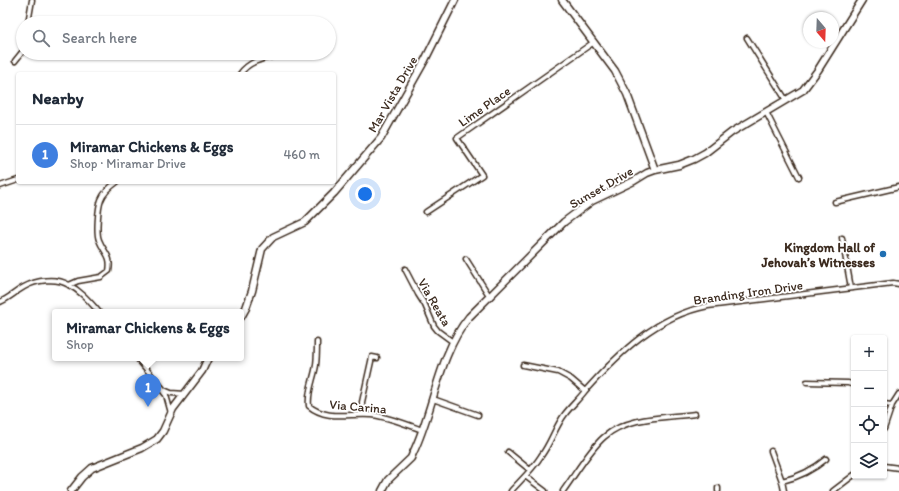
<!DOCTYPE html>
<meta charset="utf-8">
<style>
body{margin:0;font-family:Itim,sans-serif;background:#f6f6f7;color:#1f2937}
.controls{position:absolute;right:12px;bottom:12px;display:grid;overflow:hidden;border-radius:4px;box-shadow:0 1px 3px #0004}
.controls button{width:36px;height:36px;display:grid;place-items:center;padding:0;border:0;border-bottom:1px solid #e0e1e3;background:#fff;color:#1f2937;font:20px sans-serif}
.compass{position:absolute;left:803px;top:12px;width:36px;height:36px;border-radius:50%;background:#fff;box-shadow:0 1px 3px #0004;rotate:161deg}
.you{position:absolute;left:365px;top:194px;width:14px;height:14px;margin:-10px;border:3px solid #fff;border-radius:50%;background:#1a73e8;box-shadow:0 0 0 6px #1a73e833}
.badge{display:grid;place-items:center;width:26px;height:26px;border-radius:50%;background:#1f6fb2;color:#fff;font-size:13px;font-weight:700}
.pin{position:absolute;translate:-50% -33px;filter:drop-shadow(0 1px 2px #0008)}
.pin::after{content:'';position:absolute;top:21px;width:14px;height:12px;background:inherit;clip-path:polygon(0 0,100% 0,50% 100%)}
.popup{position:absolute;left:52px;top:309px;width:192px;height:52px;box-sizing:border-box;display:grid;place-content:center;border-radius:4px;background:#fff;filter:drop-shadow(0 1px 3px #0005);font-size:13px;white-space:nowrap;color:#747a83}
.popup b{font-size:15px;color:#1f2937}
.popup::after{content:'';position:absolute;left:50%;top:100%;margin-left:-8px;border:8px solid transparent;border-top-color:#fff}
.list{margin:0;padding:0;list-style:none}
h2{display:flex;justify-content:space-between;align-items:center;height:52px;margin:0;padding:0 16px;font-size:17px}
h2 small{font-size:13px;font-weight:400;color:#747a83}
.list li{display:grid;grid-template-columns:26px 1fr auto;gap:12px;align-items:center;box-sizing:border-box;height:60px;padding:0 16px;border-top:1px solid #e0e1e3}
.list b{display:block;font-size:15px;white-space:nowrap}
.list p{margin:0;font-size:13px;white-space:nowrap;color:#747a83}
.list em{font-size:13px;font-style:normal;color:#747a83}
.icon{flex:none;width:22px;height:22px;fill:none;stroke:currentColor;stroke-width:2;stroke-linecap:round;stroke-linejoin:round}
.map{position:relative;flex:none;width:899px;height:491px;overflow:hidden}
.search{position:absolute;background:#fff;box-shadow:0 1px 3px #0004;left:16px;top:16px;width:320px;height:44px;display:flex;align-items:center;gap:10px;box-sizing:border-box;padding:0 14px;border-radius:22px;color:#747a83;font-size:15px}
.panel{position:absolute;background:#fff;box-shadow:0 1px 3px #0004;left:16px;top:72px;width:320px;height:112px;border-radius:4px}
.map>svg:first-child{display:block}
</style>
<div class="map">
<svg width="899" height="491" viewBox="0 0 899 491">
<rect width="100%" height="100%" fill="#fff"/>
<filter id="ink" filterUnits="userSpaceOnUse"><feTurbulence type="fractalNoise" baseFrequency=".025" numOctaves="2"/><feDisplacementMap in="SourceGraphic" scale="8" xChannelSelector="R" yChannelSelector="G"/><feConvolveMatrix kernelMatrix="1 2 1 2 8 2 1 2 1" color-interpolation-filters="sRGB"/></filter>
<g filter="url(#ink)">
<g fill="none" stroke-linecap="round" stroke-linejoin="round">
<defs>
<path id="street" d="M28,23L32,0
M747,38L786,100
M15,61L23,51
M240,74C248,62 261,59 274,56
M766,112L799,177
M0,186L18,180
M835,202L899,187
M426,212L482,175L457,138L594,42
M842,238L851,288
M466,259L490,297
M405,269L418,294L425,305L434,326L438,331L453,342
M69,285L78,281L101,277L109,271C112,255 104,253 99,240C96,233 98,208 101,200C104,192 110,187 117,182
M0,302C9,298 15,292 24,287C36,280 56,277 69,285C81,291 90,302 99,312
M317,342C317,350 317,357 316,365C314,379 307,392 309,406C327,421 350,413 372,415C389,417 406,424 422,430
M137,358L164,390L171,393L185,394
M523,365L558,372L571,379L585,391
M807,382L848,383L854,385
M162,390L166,395L171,413
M433,399L478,415
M884,404L892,405
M362,415V402L372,357L377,358
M884,429L892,405L899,394
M771,451L782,481L784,491
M508,452L530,470
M884,466L899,468
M525,476L545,491
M782,481C799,477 813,470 826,459
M511,491C521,480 533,469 541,456C551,443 555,427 565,414C571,406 579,399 585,391C619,353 656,316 708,306L893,283L899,284
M563,491C575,475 589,450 604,437C628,416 665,418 695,414
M718,491V488
M833,491L854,475"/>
<path id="secondary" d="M562,0L615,71L627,94L655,170
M241,317L246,308L252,291L262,249L273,237L305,222L334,193L381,138L425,60L455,0
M71,491L82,477L92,468L142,448L157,439L163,431L173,409L202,371L208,358
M382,491L388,480L411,458L413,453C434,410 438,355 469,317L564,222L592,201L634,181L647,173L655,170L679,165L694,159L705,153L732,132L803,90L818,70L862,0"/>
</defs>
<!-- street casing -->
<use href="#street" stroke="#3b2a1e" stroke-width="7"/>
<!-- secondary casing -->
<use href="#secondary" stroke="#3b2a1e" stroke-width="9"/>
<!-- street -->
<use href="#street" stroke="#fff" stroke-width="4"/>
<!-- secondary -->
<use href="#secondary" stroke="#fff" stroke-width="6"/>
</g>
</g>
<!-- markers -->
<circle fill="#1f6fb2" stroke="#fff" stroke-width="1.5" cx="883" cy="254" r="4"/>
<g text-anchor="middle" stroke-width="3.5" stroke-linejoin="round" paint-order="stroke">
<!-- street labels -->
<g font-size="13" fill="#3b2a1e" stroke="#fff">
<text transform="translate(392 94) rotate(-60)" y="5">Mar Vista Drive</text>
<text transform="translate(484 106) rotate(-35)" y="5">Lime Place</text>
<text transform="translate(601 187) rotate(-30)" y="5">Sunset Drive</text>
<text transform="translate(748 292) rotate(-8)" y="5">Branding Iron Drive</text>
<text transform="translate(435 302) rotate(60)" y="5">Via Reata</text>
<text transform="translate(358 406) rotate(5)" y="5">Via Carina</text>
</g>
<!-- poi labels -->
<g font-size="13" font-weight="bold" fill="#3b2a1e" stroke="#fff" text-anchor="end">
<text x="875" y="252">Kingdom Hall of<tspan x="875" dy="15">Jehovah’s Witnesses</tspan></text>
</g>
</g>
</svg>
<div class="controls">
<button>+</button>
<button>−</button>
<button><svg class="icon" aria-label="locate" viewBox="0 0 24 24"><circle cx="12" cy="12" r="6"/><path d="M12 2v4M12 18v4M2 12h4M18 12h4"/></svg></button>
<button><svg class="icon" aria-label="layers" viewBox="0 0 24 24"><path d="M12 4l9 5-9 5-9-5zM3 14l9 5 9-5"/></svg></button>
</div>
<svg class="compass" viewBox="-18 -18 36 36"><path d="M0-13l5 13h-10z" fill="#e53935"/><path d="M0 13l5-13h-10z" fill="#747a83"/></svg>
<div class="you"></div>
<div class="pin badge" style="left:148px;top:407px;background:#3f7fe0">1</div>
<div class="popup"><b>Miramar Chickens &amp; Eggs</b>Shop</div>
<div class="search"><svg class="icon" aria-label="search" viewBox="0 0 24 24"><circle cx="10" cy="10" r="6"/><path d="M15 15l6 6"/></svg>Search here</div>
<section class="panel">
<h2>Nearby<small></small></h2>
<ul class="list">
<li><span class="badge" style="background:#3f7fe0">1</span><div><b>Miramar Chickens &amp; Eggs</b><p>Shop · Miramar Drive</p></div><em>460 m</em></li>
</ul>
</section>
</div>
